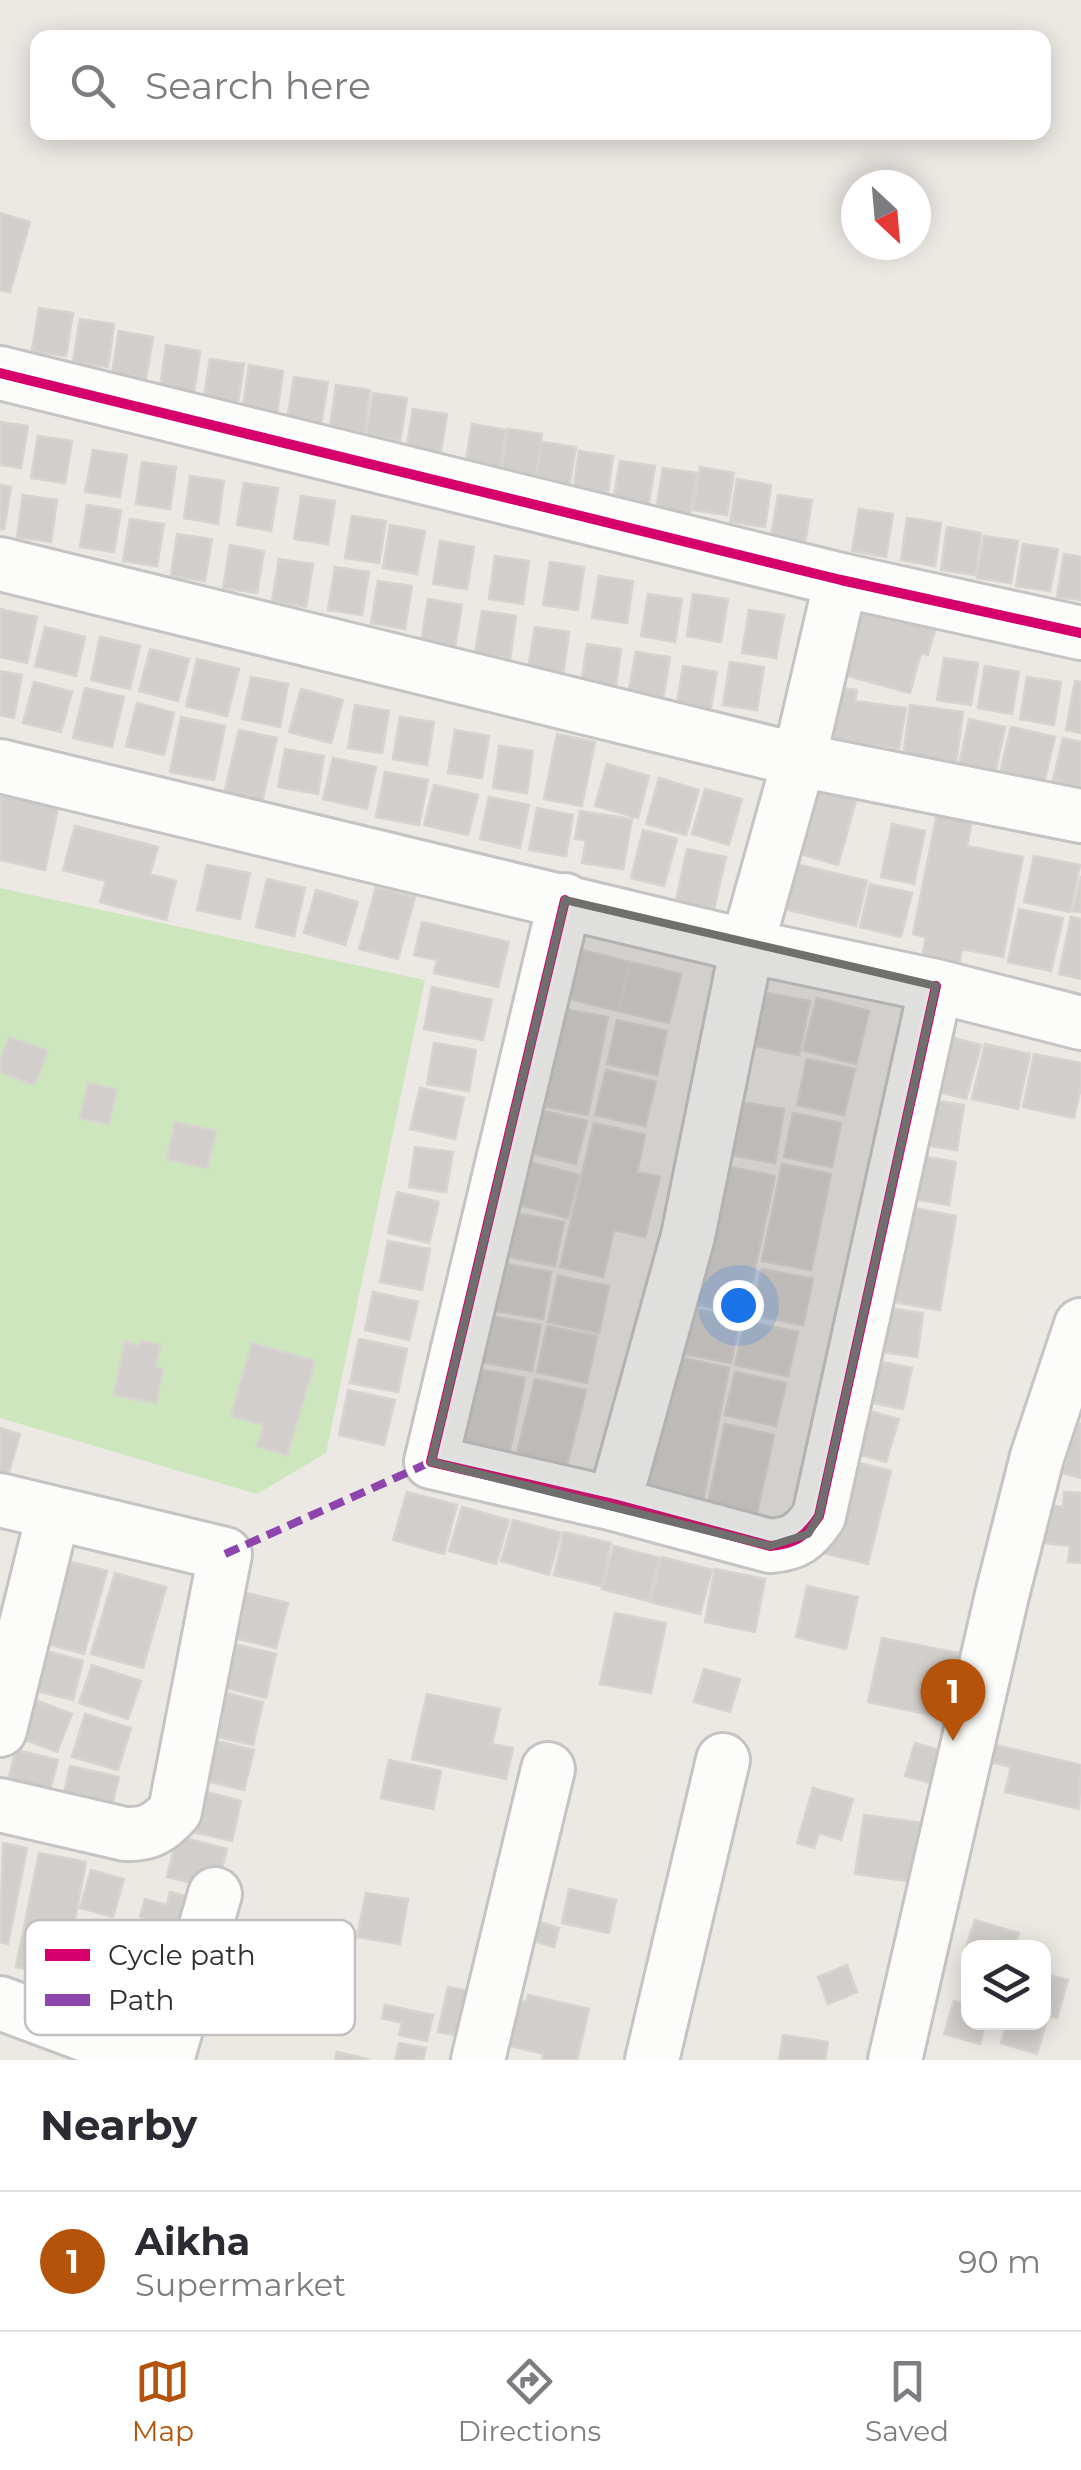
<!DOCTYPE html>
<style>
body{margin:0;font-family:Montserrat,sans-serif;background:#f2f2f3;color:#2b2b33}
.controls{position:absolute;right:30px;bottom:30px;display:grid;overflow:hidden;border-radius:20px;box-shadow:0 5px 25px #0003}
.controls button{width:90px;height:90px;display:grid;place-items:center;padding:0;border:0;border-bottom:2px solid #e1e1e2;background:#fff;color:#2b2b33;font:50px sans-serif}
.compass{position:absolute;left:841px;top:170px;width:90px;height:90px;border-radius:50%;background:#fff;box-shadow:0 5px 25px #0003;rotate:154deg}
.you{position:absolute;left:738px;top:1305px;width:35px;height:35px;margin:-25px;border:8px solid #fff;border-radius:50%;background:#1a73e8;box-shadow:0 0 0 15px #1a73e833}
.badge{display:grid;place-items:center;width:65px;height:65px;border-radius:50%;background:#b45309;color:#fff;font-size:32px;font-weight:700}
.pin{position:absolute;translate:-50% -82px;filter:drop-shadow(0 2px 5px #0008)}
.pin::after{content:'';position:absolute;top:52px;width:35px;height:30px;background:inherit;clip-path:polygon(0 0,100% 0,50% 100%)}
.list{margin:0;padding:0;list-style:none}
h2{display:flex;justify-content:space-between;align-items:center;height:130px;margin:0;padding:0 40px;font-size:42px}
h2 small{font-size:32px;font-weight:400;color:#7c7c81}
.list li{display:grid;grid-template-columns:65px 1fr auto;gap:30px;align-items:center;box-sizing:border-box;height:140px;padding:0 40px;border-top:2px solid #e1e1e2}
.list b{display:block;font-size:38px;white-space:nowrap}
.list p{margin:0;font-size:32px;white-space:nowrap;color:#7c7c81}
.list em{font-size:32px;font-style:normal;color:#7c7c81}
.icon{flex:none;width:55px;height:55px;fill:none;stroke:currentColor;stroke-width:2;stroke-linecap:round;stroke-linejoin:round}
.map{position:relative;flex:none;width:1081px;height:2060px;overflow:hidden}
.search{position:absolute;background:#fff;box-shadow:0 5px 25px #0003;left:30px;right:30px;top:30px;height:110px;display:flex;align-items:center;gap:25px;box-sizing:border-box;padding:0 35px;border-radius:20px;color:#7c7c81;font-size:38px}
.sheet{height:270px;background:#fff}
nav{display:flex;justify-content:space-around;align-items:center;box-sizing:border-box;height:140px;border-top:2px solid #e1e1e2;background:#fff;font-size:28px;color:#7c7c81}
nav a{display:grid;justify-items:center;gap:5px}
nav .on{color:#b45309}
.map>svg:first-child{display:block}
</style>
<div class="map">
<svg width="1081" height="2060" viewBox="0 0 1081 2060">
<rect width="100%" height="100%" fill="#ece8e4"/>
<!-- green -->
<path fill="#cee6be" d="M0,888L425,980L326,1453L257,1494L0,1418Z"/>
<!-- building -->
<path fill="#d1cecb" stroke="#d7d4d0" stroke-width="2.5" d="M0,213L30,222L10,292L0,290Z
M39,308L73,313L66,356L32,351Z
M80,319L114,324L108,367L73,362Z
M119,331L153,337L146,379L112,373Z
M166,345L200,351L194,393L160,388Z
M210,359L244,364L237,407L203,402Z
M249,365L283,371L277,413L243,408Z
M294,377L328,382L321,425L287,420Z
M336,385L370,390L364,433L330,427Z
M373,393L407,398L400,441L366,435Z
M413,409L447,414L440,456L406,451Z
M0,422L28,426L21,468L0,465Z
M472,424L506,430L499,472L465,467Z
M508,429L542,434L536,476L501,471Z
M38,436L72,441L65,483L31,478Z
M542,442L576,447L569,489L535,484Z
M93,450L127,455L120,497L85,492Z
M579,451L613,456L607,498L573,493Z
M620,461L655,466L648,508L613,503Z
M142,462L176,467L170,509L136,504Z
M700,467L734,473L727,515L693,510Z
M663,468L697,473L690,515L656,510Z
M190,476L224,481L218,524L184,518Z
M737,479L771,485L765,527L730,522Z
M244,483L278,488L271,531L237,525Z
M0,485L11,487L4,529H0Z
M23,495L57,500L51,542L17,537Z
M778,495L812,500L805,543L771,537Z
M301,496L335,501L328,544L294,539Z
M87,505L121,510L114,552L80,547Z
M859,509L893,514L886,557L852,551Z
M352,516L386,521L379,563L345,558Z
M907,518L941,523L935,566L901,560Z
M130,519L164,524L157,566L123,561Z
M390,525L425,531L417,574L383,568Z
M947,527L981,533L975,575L941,570Z
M177,534L212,539L205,581L171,576Z
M984,536L1018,541L1011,583L977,578Z
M440,541L474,547L467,589L433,584Z
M1023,544L1058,549L1050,591L1016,586Z
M230,545L264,551L257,593L223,588Z
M1064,554L1081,557V600L1057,597Z
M495,556L529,561L523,604L489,599Z
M279,559L313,564L306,607L272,601Z
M550,562L584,567L578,610L543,605Z
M335,567L369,572L362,615L328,610Z
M599,576L633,581L627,623L592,618Z
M378,581L412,586L405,629L371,623Z
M648,594L682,599L675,642L641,636Z
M693,594L728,599L721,642L687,636Z
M428,599L462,605L455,647L421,642Z
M860,607L936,627L928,655L921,653L910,693L822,669Z
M0,609L37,617L27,663L0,657Z
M749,610L784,615L776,658L742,653Z
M482,611L516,616L510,659L475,653Z
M45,627L85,637L76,676L35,666Z
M535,627L569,632L563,675L528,669Z
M100,637L140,646L130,689L91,680Z
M587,644L621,649L615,692L581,686Z
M150,649L189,659L178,701L139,691Z
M636,652L670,657L663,700L628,695Z
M944,658L978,663L971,705L937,700Z
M197,659L239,669L227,716L186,706Z
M730,662L764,667L757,710L723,705Z
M683,666L717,672L710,714L676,709Z
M985,666L1019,672L1012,714L978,708Z
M0,671L22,675L14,718L0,715Z
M251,677L288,684L280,727L242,719Z
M1027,677L1061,682L1054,725L1020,719Z
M1075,681L1081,682V733L1066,730Z
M34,682L72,692L61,732L23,723Z
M817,684L857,690L855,701L906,708L899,749L846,741L844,758L806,752Z
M85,688L124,697L112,747L73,738Z
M301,689L343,700L331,743L289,732Z
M137,703L174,713L164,755L126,746Z
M355,705L389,711L382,753L348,748Z
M910,705L963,712L956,763L942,761L941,770L902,765Z
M181,717L225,726L214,780L170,772Z
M400,717L434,722L427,765L393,759Z
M969,719L1005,727L995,773L959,765Z
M1011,727L1055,737L1044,783L1000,773Z
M239,730L277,738L262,802L224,794Z
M455,730L489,736L482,778L448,773Z
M557,734L595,742L582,806L544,799Z
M1063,738L1081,742V787L1053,780Z
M499,746L533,751L527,793L493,788Z
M285,749L324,756L318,794L278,787Z
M333,758L376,767L367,809L323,799Z
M607,764L649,776L638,818L595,806Z
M385,772L428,780L419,825L376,817Z
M813,777L859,790L838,865L793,852Z
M659,778L699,790L686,835L646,824Z
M434,785L478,795L468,835L424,825Z
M705,789L742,799L729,845L692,834Z
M0,791L59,803L45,870L0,860Z
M489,797L529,805L520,848L480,839Z
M537,808L573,815L566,856L529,850Z
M580,811L632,819L623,869L582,863L586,840L575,839Z
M937,814L972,821L967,846L1023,857L1003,957L962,949L958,969L921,962L926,937L913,934Z
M892,824L925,831L914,884L881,877Z
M75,826L158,847L150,874L176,881L166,920L100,902L106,881L63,870Z
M643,830L677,839L664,886L631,878Z
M687,849L726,857L714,909L676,901Z
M1034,856L1080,865L1070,912L1024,902Z
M783,861L867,881L856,926L772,906Z
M207,865L250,873L240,919L197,910Z
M1081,876V912L1073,911Z
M267,879L305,888L294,936L256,927Z
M870,884L912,893L901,937L860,927Z
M376,887L415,897L398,959L359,949Z
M316,890L358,902L345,945L304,933Z
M1019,909L1063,918L1051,971L1008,962Z
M1071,917L1081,919V979L1059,974Z
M422,922L509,942L498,987L434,973L437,960L414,955Z
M574,948L630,962L618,1011L562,997Z
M630,962L681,974L669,1023L619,1011Z
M432,987L492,1000L483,1040L424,1029Z
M762,992L810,1001L799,1055L751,1045Z
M817,998L869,1011L856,1064L803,1050Z
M564,1009L608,1017L588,1115L537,1105Z
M617,1020L667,1031L657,1075L607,1064Z
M927,1031L981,1045L966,1099L913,1085Z
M9,1037L48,1051L34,1085L0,1072V1061Z
M434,1043L476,1050L469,1091L427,1084Z
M985,1044L1030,1054L1018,1109L972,1099Z
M1034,1054L1081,1063V1087L1074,1118L1023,1107Z
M807,1059L855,1069L844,1115L797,1105Z
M606,1070L656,1082L645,1126L595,1115Z
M88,1083L117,1089L109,1124L80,1118Z
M420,1088L464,1098L455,1139L410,1129Z
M915,1097L964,1105L957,1150L909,1143Z
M735,1101L784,1109L775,1163L725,1154Z
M540,1110L587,1121L576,1164L529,1153Z
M793,1113L841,1123L832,1167L784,1157Z
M175,1122L216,1131L207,1168L167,1159Z
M594,1123L645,1135L637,1172L660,1177L645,1237L614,1230L603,1277L560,1267Z
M415,1147L453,1152L446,1192L409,1187Z
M911,1154L956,1162L949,1205L903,1197Z
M530,1162L579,1175L568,1218L519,1205Z
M782,1164L831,1174L811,1270L762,1261Z
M729,1167L775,1176L745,1314L669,1298Z
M397,1192L439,1202L429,1243L388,1233Z
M909,1207L956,1216L940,1310L875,1299Z
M514,1213L564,1222L555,1266L505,1256Z
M388,1241L430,1249L422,1290L380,1282Z
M500,1263L551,1272L543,1319L491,1310Z
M762,1269L813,1279L803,1325L752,1315Z
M558,1276L609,1286L599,1333L548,1322Z
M373,1292L418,1302L409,1340L365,1330Z
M875,1306L923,1313L917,1357L868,1350Z
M689,1308L740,1318L731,1363L680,1353Z
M489,1316L541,1325L532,1371L480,1362Z
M745,1321L798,1332L788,1376L735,1365Z
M547,1326L597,1336L587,1383L537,1372Z
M359,1339L407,1349L398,1392L350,1383Z
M141,1341L160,1345L155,1367L163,1369L156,1403L114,1395L125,1342L140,1346Z
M252,1343L315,1361L287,1455L257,1446L264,1425L231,1416Z
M679,1357L729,1368L700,1515L625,1501L646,1392L671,1397Z
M868,1359L912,1368L903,1409L859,1400Z
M478,1369L525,1378L507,1464L461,1455Z
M735,1372L786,1383L776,1426L725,1415Z
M535,1379L586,1390L564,1477L514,1466Z
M348,1390L395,1400L384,1445L339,1435Z
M855,1407L899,1419L886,1462L843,1450Z
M1076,1422L1081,1424V1478L1063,1473Z
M725,1424L774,1435L755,1522L706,1512Z
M0,1428L20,1434L6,1482L0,1480Z
M843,1459L891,1471L868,1564L819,1552Z
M407,1492L457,1505L444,1554L393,1540Z
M1064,1492L1081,1493V1563L1068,1562L1070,1546L1044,1543L1048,1505L1063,1507Z
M462,1507L509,1520L496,1564L449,1551Z
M513,1520L561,1533L549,1575L501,1561Z
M564,1532L611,1543L602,1586L554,1575Z
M614,1546L659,1558L648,1601L602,1589Z
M662,1557L712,1570L700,1614L650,1602Z
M63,1560L107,1571L84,1654L40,1642Z
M715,1569L765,1579L755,1632L705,1622Z
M115,1573L166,1587L143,1668L91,1654Z
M807,1586L858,1597L846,1649L796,1637Z
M238,1591L288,1603L276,1648L226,1636Z
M615,1613L666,1623L651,1693L600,1684Z
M882,1638L979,1657L966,1722L868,1702Z
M226,1642L276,1654L266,1698L215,1685Z
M36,1648L83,1661L73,1700L25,1688Z
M92,1665L141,1681L128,1719L79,1703Z
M704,1669L740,1679L730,1712L694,1702Z
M213,1690L263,1702L253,1745L202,1733Z
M427,1694L500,1709L492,1744L513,1748L506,1779L412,1759Z
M30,1698L72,1714L57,1752L15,1736Z
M85,1714L131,1728L118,1770L72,1757Z
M204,1738L254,1750L244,1790L194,1778Z
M915,1743L950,1753L940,1786L905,1776Z
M991,1744L1081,1765L1079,1809L1005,1792L1011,1767L987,1761Z
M16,1750L58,1760L48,1797L6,1787Z
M389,1760L441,1771L433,1809L381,1798Z
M70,1766L119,1777L110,1814L62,1803Z
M191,1788L241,1801L232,1841L181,1829Z
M813,1788L853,1799L841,1840L819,1833L814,1848L797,1843Z
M864,1815L924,1823L915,1882L855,1874Z
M177,1836L227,1849L217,1889L167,1877Z
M3,1843L27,1848L8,1944L0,1942Z
M39,1853L86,1862L64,1976L16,1967Z
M91,1870L124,1879L113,1917L80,1908Z
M569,1889L616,1900L609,1933L562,1923Z
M170,1892L200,1900L184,1958L154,1949L161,1923L140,1917L145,1899L167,1905Z
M366,1893L408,1899L400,1944L357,1937Z
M522,1916L559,1928L554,1947L516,1936Z
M975,1920L1019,1933L1014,1948H968V1957L963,1956Z
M847,1965L857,1992L828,2004L818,1977Z
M1044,1974L1068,1980L1057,2018L1044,2015Z
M448,1987L480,1993L470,2038L438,2032Z
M528,1995L589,2009L577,2060H542L544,2054L497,2043L507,1998L526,2002Z
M954,2001L968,2005V2022H986L980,2044L944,2034Z
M385,2005L433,2015L427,2041L399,2035L402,2023L382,2018Z
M1044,2019L1047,2020L1037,2054L1001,2043L1008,2022H1044Z
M783,2035L828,2042L825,2060H779Z
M399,2043L426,2048L423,2060H395Z
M337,2052L368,2059V2060H335Z"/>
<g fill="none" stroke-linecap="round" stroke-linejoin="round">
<defs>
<path id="minor" d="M0,373L841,580L1081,633
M0,564L799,760L1081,816
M0,766L747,946L936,986L1081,1023
M565,900L431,1462L614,1504L770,1546C795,1544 805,1537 819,1516L936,986
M0,1500L225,1554L175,1811C160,1828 148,1835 125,1834L0,1805
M614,1504L688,1236L747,946L799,760L841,580
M0,1730L53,1515
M0,2003L153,2060
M167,2060L215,1894
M478,2060L548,1769
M652,2060L723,1760
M895,2060L1002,1595L1037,1457L1081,1325"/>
</defs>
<!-- minor casing -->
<use href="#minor" stroke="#c5c4c5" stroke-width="58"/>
<!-- minor -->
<use href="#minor" stroke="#fcfcfb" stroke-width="52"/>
<!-- quiet -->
<path stroke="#8e44ad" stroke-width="8" stroke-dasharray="15 8" stroke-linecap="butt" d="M225,1554L431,1462"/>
<defs>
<path id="cycleway" d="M0,373L841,580L1081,633
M565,900L431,1462L614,1504L770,1546C795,1544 805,1537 819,1516L936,986"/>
</defs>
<!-- cycleway casing -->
<use href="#cycleway" stroke="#fff" stroke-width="16"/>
<!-- cycleway -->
<use href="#cycleway" stroke="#d6006c" stroke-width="10"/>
</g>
<!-- marked area -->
<path fill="#706f6e" fill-opacity="0.2" stroke="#706f6e" stroke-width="8" stroke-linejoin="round" d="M565,900L936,986L819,1516L808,1534L770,1546L431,1462Z"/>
<!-- legend -->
<rect x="25" y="1920" width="330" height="115" rx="15" fill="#fff" stroke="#c0c0c0" stroke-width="2.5"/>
<rect x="45" y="1949" width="45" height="12" fill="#d6006c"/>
<rect x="45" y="1994" width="45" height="12" fill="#8e44ad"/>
<g font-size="28" fill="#2e2e2e">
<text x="108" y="1965">Cycle path</text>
<text x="108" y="2010">Path</text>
</g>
</svg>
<div class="controls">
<button><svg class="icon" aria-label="layers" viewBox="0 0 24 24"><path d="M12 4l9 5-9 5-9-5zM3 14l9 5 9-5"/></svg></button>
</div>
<svg class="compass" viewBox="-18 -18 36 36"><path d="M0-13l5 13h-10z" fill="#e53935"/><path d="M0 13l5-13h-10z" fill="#7c7c81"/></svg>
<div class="you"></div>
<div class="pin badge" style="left:953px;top:1741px">1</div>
<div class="search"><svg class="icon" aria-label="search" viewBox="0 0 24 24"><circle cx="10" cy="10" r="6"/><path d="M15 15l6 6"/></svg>Search here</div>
</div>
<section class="sheet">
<h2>Nearby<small></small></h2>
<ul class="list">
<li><span class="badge">1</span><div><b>Aikha</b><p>Supermarket</p></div><em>90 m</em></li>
</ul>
</section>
<nav>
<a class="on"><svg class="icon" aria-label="map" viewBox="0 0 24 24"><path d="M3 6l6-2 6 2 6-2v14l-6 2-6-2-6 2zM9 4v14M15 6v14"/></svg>Map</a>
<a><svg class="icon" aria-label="directions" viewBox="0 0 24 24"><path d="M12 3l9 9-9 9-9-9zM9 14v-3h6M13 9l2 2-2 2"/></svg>Directions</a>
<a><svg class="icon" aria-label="saved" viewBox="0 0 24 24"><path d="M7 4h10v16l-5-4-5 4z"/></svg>Saved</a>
</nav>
